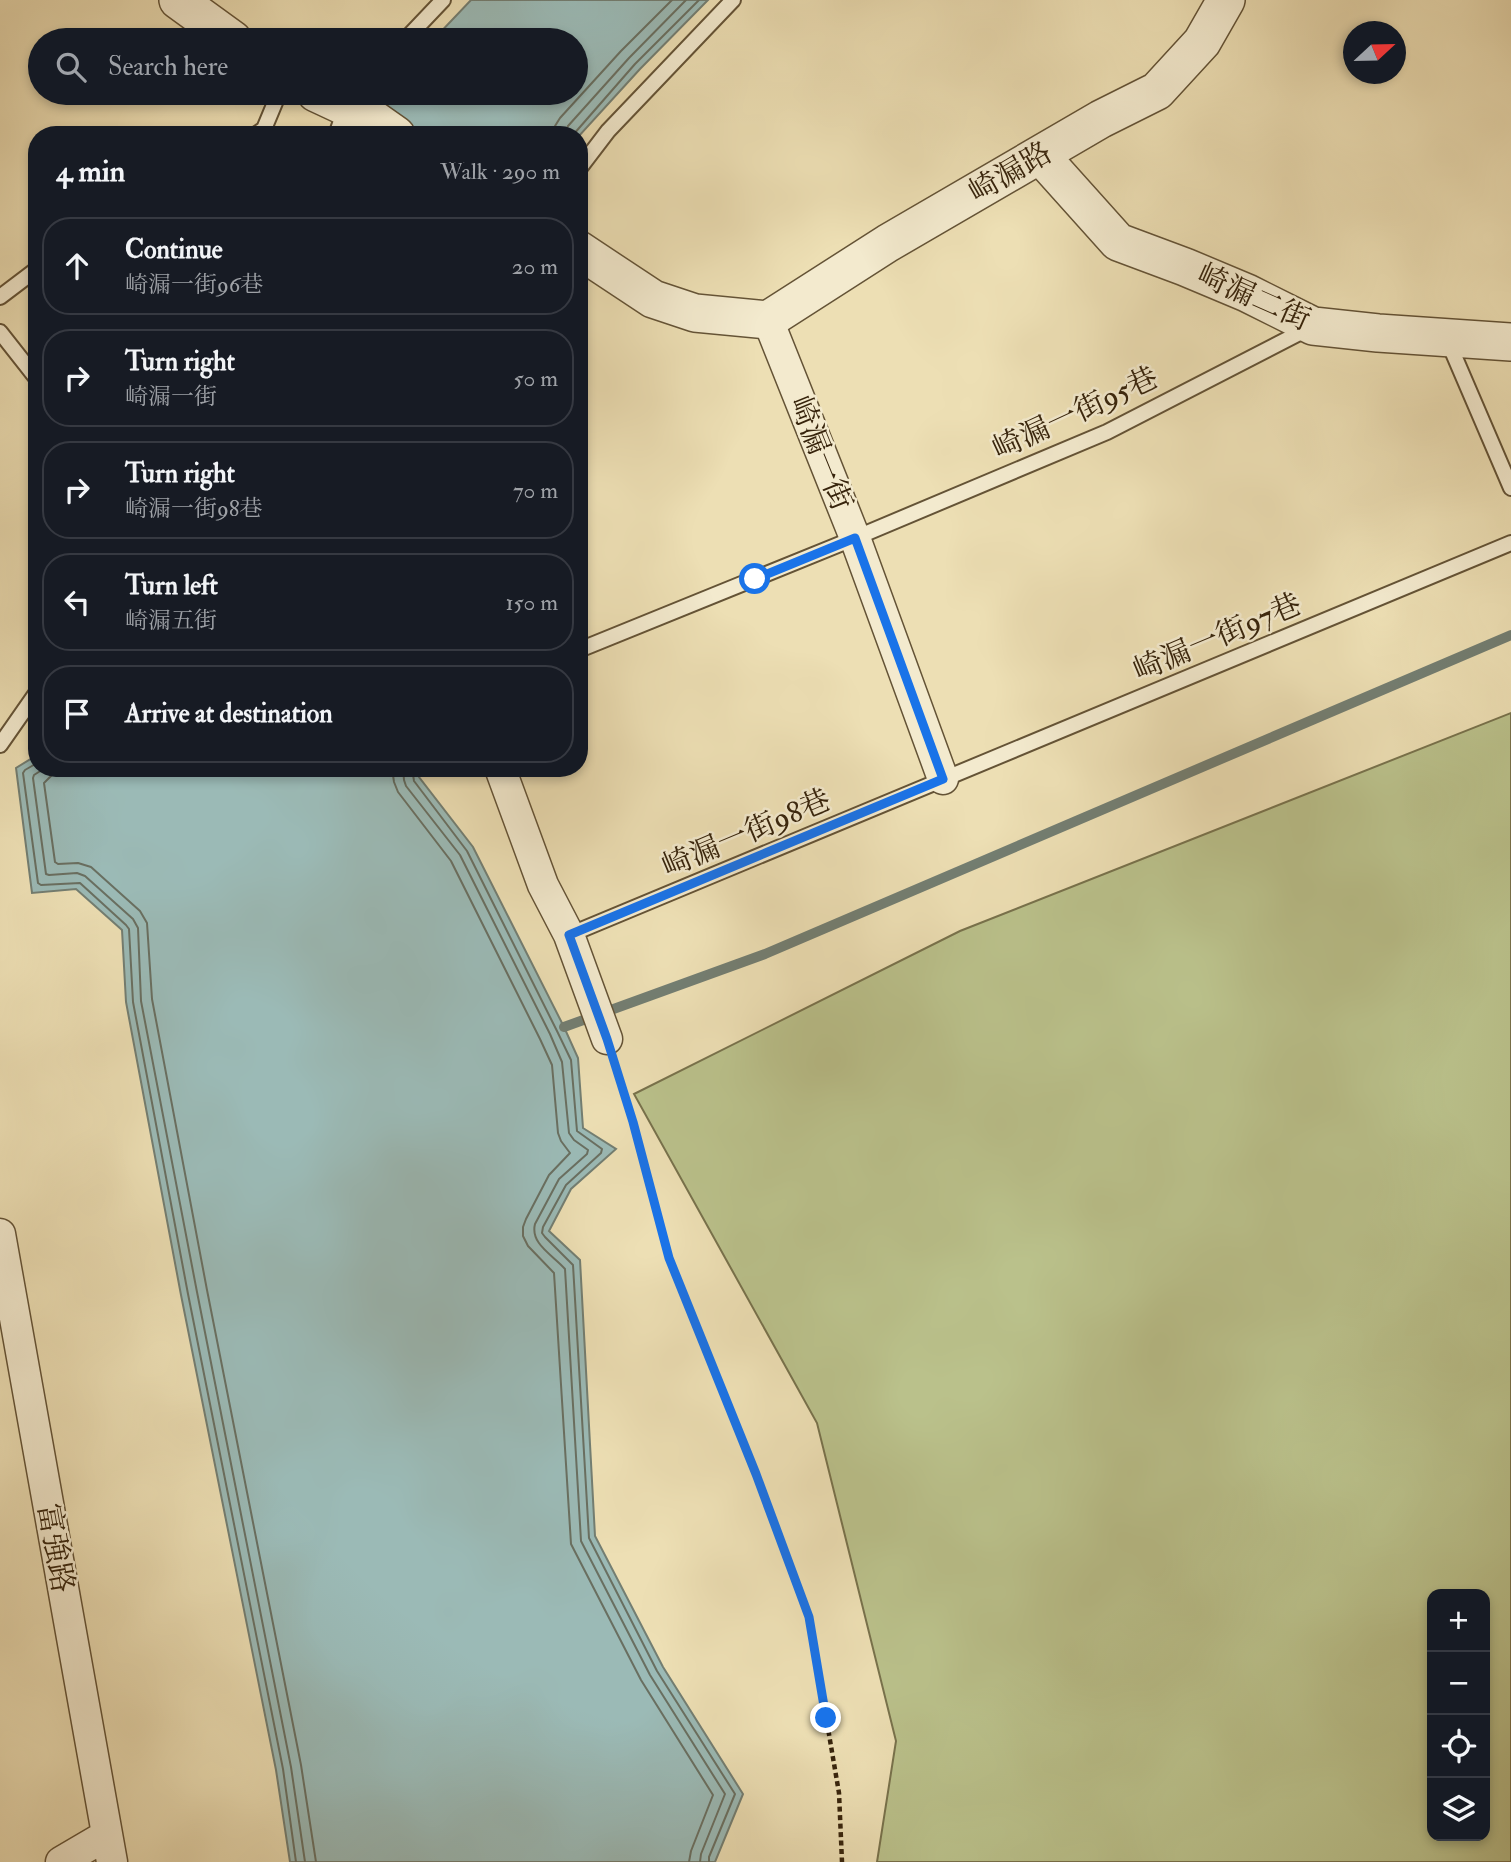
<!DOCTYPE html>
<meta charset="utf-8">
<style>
body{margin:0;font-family:"IM FELL Double Pica","Noto Serif TC",serif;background:#20242c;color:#f1f3f6}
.controls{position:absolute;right:21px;bottom:21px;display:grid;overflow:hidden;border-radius:14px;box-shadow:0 4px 10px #0003}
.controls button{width:63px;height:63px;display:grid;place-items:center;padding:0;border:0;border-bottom:2px solid #363941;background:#171b24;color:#f1f3f6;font:35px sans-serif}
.compass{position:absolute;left:1343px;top:21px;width:63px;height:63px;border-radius:50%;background:#171b24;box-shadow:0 4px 10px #0003;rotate:68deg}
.stop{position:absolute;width:21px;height:21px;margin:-16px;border:5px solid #1a73e8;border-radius:50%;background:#fff}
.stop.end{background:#1a73e8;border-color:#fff;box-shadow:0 2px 7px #0008}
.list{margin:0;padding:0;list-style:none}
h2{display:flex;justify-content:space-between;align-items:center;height:91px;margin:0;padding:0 28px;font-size:30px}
h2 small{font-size:23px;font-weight:400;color:#9ea1a6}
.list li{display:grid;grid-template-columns:46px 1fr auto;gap:21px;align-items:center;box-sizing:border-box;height:98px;margin:0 14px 14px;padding:0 14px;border:2px solid #363941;border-radius:28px}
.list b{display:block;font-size:26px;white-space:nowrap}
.list p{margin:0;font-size:23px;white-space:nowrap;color:#9ea1a6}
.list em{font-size:23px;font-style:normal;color:#9ea1a6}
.icon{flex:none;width:38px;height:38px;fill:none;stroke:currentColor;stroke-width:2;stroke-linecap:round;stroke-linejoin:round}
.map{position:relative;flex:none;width:1511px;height:1862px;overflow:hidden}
.search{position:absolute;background:#171b24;box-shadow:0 4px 10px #0003;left:28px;top:28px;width:560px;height:77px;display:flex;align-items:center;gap:18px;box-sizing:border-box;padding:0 24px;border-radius:38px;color:#9ea1a6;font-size:26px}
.panel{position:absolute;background:#171b24;box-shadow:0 4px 10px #0003;left:28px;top:126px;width:560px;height:651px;border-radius:28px}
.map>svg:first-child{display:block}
</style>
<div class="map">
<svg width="1511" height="1862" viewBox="0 0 1511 1862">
<rect width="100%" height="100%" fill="#eddfb4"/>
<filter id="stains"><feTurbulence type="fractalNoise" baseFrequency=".00286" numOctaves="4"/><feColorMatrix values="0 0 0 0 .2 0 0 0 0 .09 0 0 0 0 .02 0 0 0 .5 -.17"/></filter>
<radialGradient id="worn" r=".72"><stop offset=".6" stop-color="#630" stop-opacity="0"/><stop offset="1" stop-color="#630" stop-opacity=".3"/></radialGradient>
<!-- green -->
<path fill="#bac18b" stroke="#78724c" stroke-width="2" fill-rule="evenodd" d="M1511,713V1862H877L896,1741L817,1423L634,1094L960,931ZM1432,1594H1485V1836H1432Z"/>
<!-- water -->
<path fill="#9bbab6" stroke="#737e72" stroke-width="2" d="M471,0H708L640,69L579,136V135H355L384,93H576V40H433Z
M37,755V768H418L419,777L473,847L564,1027L578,1058L583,1128L616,1149L571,1189L549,1231L580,1260L595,1536L663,1667L743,1794L715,1862H290L276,1770L181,1295L126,1002L122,930L76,889L32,893L16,768Z"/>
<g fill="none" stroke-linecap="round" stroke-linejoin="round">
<!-- shore -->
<path stroke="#696f61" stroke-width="2" d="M553,135L555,126L560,118L621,51L672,0
M564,135L568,126L629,58L686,0
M573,135L635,64L699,0
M37,763L25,770L23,773L38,883L41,885L80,883L126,925L129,929L133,1002L188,1294L283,1769L296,1862
M45,768L34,775L33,778L46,874L49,875L77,873L85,876L133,919L138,928L141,1001L197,1292L291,1767L305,1862
M59,768L44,783L55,862L58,864L78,863L91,867L140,911L147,923L152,999L207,1290L301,1765L316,1862
M392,768L394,782L398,792L451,861L540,1039L552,1065L558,1133L561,1141L570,1153L549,1175L526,1219L523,1227V1236L528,1246L554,1273L571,1544L641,1680L713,1795L691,1851L689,1862
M403,768L404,780L406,786L460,855L550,1034L562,1062L569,1133L574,1140L588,1150L587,1154L559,1179L535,1224C530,1244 553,1255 565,1269L581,1541L650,1675L725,1794L701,1854L700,1862
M412,768L414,781L467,851L557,1031L571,1060L577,1131L602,1149L601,1153L566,1185L543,1227L542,1233L545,1237L573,1265L589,1538L657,1671L735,1794L709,1857V1862"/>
<!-- stream -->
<path stroke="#737e72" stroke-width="10" d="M564,1027L765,954L1511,635"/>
<defs>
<path id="service" d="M405,40L443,0
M255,135L264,129L279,93
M336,135L346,107
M579,169L608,131L733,0
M0,297L37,269
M0,332L37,379
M1447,339L1511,488
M579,650L855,538L1107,432L1309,328
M0,745L37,692
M569,935L1511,543"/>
<path id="minor" d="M768,320L855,538L943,779
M500,768L543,885L569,935L607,1039
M0,1234L112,1862
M61,1862L107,1835"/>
<path id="tertiary" d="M178,0L233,40
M316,93L346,107L362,111L396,135
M1040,155L1118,242L1185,267L1247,293L1313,326L1378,333L1511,342
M579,250L653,299L695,313L768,320L888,243L1101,119L1157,91L1202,42L1226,0"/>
</defs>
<!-- service casing -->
<use href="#service" stroke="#645336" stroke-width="18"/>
<!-- minor casing -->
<use href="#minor" stroke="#645336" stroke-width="33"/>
<!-- tertiary casing -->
<use href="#tertiary" stroke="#645336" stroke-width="40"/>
<!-- path -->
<path stroke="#37240c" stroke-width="4.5" stroke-dasharray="5 3.5" stroke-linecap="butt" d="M617,1069L669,1258L756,1474L809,1617L839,1793L842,1862"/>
<!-- service -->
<use href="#service" stroke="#f3eace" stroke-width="14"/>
<!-- minor -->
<use href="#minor" stroke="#f3eace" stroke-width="30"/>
<!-- tertiary -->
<use href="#tertiary" stroke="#f3eace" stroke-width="37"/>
</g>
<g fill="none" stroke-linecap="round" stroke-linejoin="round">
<!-- route -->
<path stroke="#1a73e8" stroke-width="9" d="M755,579L855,538L943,779L569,935L607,1039L633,1122L669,1258L756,1474L809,1617L826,1718"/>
</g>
<g text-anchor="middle" stroke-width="5" stroke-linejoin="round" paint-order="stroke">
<!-- street labels -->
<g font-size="30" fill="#37240c" stroke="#f3eace">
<text transform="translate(1010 172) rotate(-30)" y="10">崎漏路</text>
<text transform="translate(1254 297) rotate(24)" y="10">崎漏二街</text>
<text transform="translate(1075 413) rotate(-25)" y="10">崎漏一街95巷</text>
<text transform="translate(821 453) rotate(68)" y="10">崎漏一街</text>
<text transform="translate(1217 637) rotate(-23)" y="10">崎漏一街97巷</text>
<text transform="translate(746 833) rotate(-23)" y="10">崎漏一街98巷</text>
<text transform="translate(56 1548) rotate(80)" y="10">富強路</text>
</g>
</g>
<rect width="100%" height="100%" filter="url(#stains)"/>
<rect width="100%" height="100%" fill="url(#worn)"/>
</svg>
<div class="controls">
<button>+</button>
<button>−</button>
<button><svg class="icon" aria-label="locate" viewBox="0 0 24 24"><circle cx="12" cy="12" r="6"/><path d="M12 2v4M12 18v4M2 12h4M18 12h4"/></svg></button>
<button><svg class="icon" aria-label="layers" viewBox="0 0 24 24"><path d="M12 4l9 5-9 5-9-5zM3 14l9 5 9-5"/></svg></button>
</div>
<svg class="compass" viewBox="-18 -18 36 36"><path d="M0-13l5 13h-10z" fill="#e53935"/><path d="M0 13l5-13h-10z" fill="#9ea1a6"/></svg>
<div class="stop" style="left:755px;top:579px"></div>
<div class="stop end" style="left:826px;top:1718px"></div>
<div class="search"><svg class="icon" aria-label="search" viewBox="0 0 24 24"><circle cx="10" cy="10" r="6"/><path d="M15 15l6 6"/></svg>Search here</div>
<section class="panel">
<h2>4 min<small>Walk · 290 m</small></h2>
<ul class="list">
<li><svg class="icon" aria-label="ahead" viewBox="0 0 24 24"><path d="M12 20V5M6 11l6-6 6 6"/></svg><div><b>Continue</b><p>崎漏一街96巷</p></div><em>20 m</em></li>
<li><svg class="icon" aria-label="right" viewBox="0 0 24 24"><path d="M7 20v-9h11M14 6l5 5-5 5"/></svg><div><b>Turn right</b><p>崎漏一街</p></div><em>50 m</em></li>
<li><svg class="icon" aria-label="right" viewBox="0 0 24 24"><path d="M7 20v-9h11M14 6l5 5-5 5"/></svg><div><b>Turn right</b><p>崎漏一街98巷</p></div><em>70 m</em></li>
<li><svg class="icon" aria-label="left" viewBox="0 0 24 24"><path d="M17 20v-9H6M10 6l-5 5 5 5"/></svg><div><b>Turn left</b><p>崎漏五街</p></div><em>150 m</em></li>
<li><svg class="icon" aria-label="arrive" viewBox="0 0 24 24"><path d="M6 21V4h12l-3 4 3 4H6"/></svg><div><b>Arrive at destination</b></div></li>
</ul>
</section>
</div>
